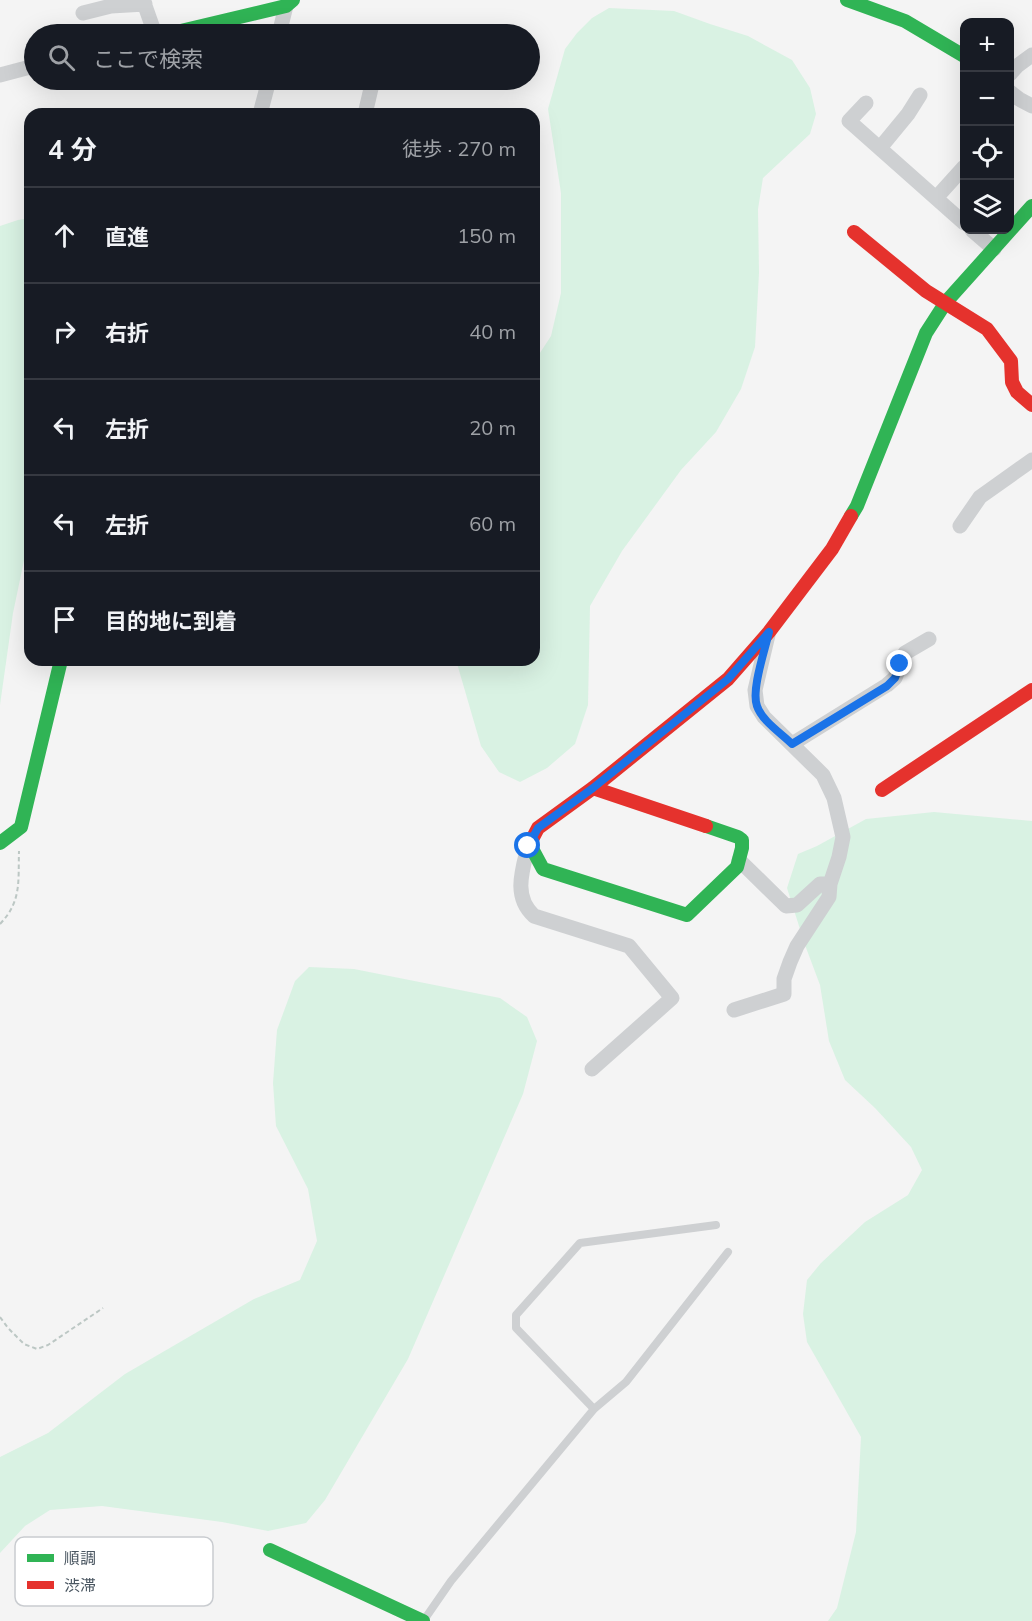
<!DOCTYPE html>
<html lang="ja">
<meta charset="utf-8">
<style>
body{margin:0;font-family:Mulish,"Noto Sans JP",sans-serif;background:#242831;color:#f1f3f6}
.controls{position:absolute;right:18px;top:18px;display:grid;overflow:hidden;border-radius:12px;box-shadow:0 6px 24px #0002}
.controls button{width:54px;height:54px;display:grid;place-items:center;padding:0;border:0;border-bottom:2px solid #363941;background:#171b24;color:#f1f3f6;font:30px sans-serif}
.stop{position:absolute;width:18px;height:18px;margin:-14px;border:4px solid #1a73e8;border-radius:50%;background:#fff}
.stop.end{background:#1a73e8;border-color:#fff;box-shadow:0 2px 6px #0008}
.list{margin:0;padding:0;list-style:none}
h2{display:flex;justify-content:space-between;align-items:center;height:78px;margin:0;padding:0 24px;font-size:26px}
h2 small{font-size:20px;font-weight:400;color:#9ea1a6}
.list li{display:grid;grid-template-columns:39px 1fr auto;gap:18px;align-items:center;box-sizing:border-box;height:96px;padding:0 24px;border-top:2px solid #363941}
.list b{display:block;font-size:22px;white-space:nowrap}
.list em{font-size:20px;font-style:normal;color:#9ea1a6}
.icon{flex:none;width:33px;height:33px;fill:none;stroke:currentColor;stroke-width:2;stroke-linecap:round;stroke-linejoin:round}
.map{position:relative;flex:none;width:1032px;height:1621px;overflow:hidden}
.search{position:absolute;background:#171b24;box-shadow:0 6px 24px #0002;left:24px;top:24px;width:516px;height:66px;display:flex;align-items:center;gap:15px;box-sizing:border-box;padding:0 21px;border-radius:33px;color:#9ea1a6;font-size:22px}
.panel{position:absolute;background:#171b24;box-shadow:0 6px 24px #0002;left:24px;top:108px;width:516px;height:558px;border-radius:18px}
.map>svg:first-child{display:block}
</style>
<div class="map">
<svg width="1032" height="1621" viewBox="0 0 1032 1621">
<rect width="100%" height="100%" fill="#f4f4f4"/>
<!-- green -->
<path fill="#d9f2e3" d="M609,8L674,11L710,24L748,36L792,60L810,88L816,114L810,134L763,178L758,209L759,273L755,347L741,389L716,432L681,470L622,551L590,606L588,705L575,744L547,768L520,782L499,772L481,746L456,660H534V362L551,336L561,293V193L548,109L565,49L577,33L592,18Z
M30,218V532L13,613L0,705V226L18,220Z
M934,812L1032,821V1621H828L837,1608L856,1532L861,1437L807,1342L803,1314L807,1280L821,1263L865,1222L908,1195L922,1170L911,1147L875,1108L845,1080L829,1041L820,985L805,945L787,888L798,854L817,846L866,819Z
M309,967L354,969L500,998L527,1017L537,1041L523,1094L408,1359L325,1500L306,1523L268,1531L222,1522L102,1506L50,1510L25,1526L0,1553V1457L48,1433L125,1374L254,1299L300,1280L317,1241L308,1189L276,1126L273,1083L277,1030L295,981Z"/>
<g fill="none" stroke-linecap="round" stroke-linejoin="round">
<!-- path -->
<path stroke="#bcc7c4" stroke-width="2" stroke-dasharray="4.5 3" stroke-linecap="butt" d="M0,924C22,901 18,881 19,851
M0,1317L8,1328L24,1344L37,1349L48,1345L103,1308"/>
<!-- lane -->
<path stroke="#ced0d2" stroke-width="8" d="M594,1409L516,1328V1315L580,1243L716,1225
M424,1620L451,1581L594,1409L626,1382L728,1252"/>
<!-- street -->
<path stroke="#ced0d2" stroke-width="15" d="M143,0L155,34
M83,13L111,6L145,4
M279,34L286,6
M1010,74L1017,66L1032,55
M0,75L34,66
M1010,92L1019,99L1032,106
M866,103L849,121L964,223
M260,114L269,80
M365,114L373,80
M880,148L908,114L920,95
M936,198L964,167
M972,230L994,249
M960,526L980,497L1032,460
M768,635L755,690L757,706L764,717L823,775L834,798L843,837L839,857L830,884
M792,744L887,685L895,678L905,653L929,639
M528,847C522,871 513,897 534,916L629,946L672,998L592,1069
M734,1010L784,994V979L790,962L797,946L829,897L830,884H820L797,905L786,906L739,860"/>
<!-- fast -->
<path stroke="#30b455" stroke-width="14" d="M847,0L905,21L964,56
M168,34L286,6L293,0
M851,516L857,506L926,333L946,302L1032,206
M0,843L21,827L61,660
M529,843L543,869L687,915L737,867L742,848V840L738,837L706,826
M270,1550L423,1621"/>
<!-- jam -->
<path stroke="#e5322d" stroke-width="14" d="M854,232L926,291L987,329L1011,361L1012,382L1017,392L1032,405
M593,788L706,826
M882,790L1032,690
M528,847L538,828L593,788L728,679L769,632L832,549L851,516"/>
</g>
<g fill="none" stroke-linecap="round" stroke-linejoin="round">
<!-- route -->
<path stroke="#1a73e8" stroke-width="8" d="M528,846L538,828L593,788L728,679L769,632C765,650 751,690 757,706C762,721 781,733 792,744L887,686L895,678L900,664"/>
</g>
<!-- legend -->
<rect x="15" y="1537" width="198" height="69" rx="9" fill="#fff" stroke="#c9ccd0" stroke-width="1.5"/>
<rect x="27" y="1554" width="27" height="8" fill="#30b455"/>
<rect x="27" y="1581" width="27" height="8" fill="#e5322d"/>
<g font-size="16" fill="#4a5661">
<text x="64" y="1564">順調</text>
<text x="64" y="1591">渋滞</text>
</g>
</svg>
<div class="controls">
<button>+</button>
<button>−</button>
<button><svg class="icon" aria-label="locate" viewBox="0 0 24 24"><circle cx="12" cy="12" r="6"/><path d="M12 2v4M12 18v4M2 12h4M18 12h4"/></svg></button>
<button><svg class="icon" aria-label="layers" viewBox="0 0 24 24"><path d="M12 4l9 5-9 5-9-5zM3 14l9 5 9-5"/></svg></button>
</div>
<div class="stop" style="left:528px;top:846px"></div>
<div class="stop end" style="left:900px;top:664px"></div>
<div class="search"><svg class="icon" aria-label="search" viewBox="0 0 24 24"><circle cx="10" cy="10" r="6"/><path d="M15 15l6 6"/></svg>ここで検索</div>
<section class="panel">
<h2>4 分<small>徒歩 · 270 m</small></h2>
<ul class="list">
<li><svg class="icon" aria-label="ahead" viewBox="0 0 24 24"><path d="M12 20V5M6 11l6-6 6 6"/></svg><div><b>直進</b></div><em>150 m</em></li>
<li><svg class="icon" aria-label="right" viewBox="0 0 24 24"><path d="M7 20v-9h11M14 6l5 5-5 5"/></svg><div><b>右折</b></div><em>40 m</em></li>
<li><svg class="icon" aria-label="left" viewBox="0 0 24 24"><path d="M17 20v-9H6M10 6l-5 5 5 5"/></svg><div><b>左折</b></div><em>20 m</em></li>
<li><svg class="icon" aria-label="left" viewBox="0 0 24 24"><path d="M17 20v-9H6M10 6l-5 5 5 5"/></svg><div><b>左折</b></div><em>60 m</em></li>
<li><svg class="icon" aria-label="arrive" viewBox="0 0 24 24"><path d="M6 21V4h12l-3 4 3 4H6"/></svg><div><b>目的地に到着</b></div></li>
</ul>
</section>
</div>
